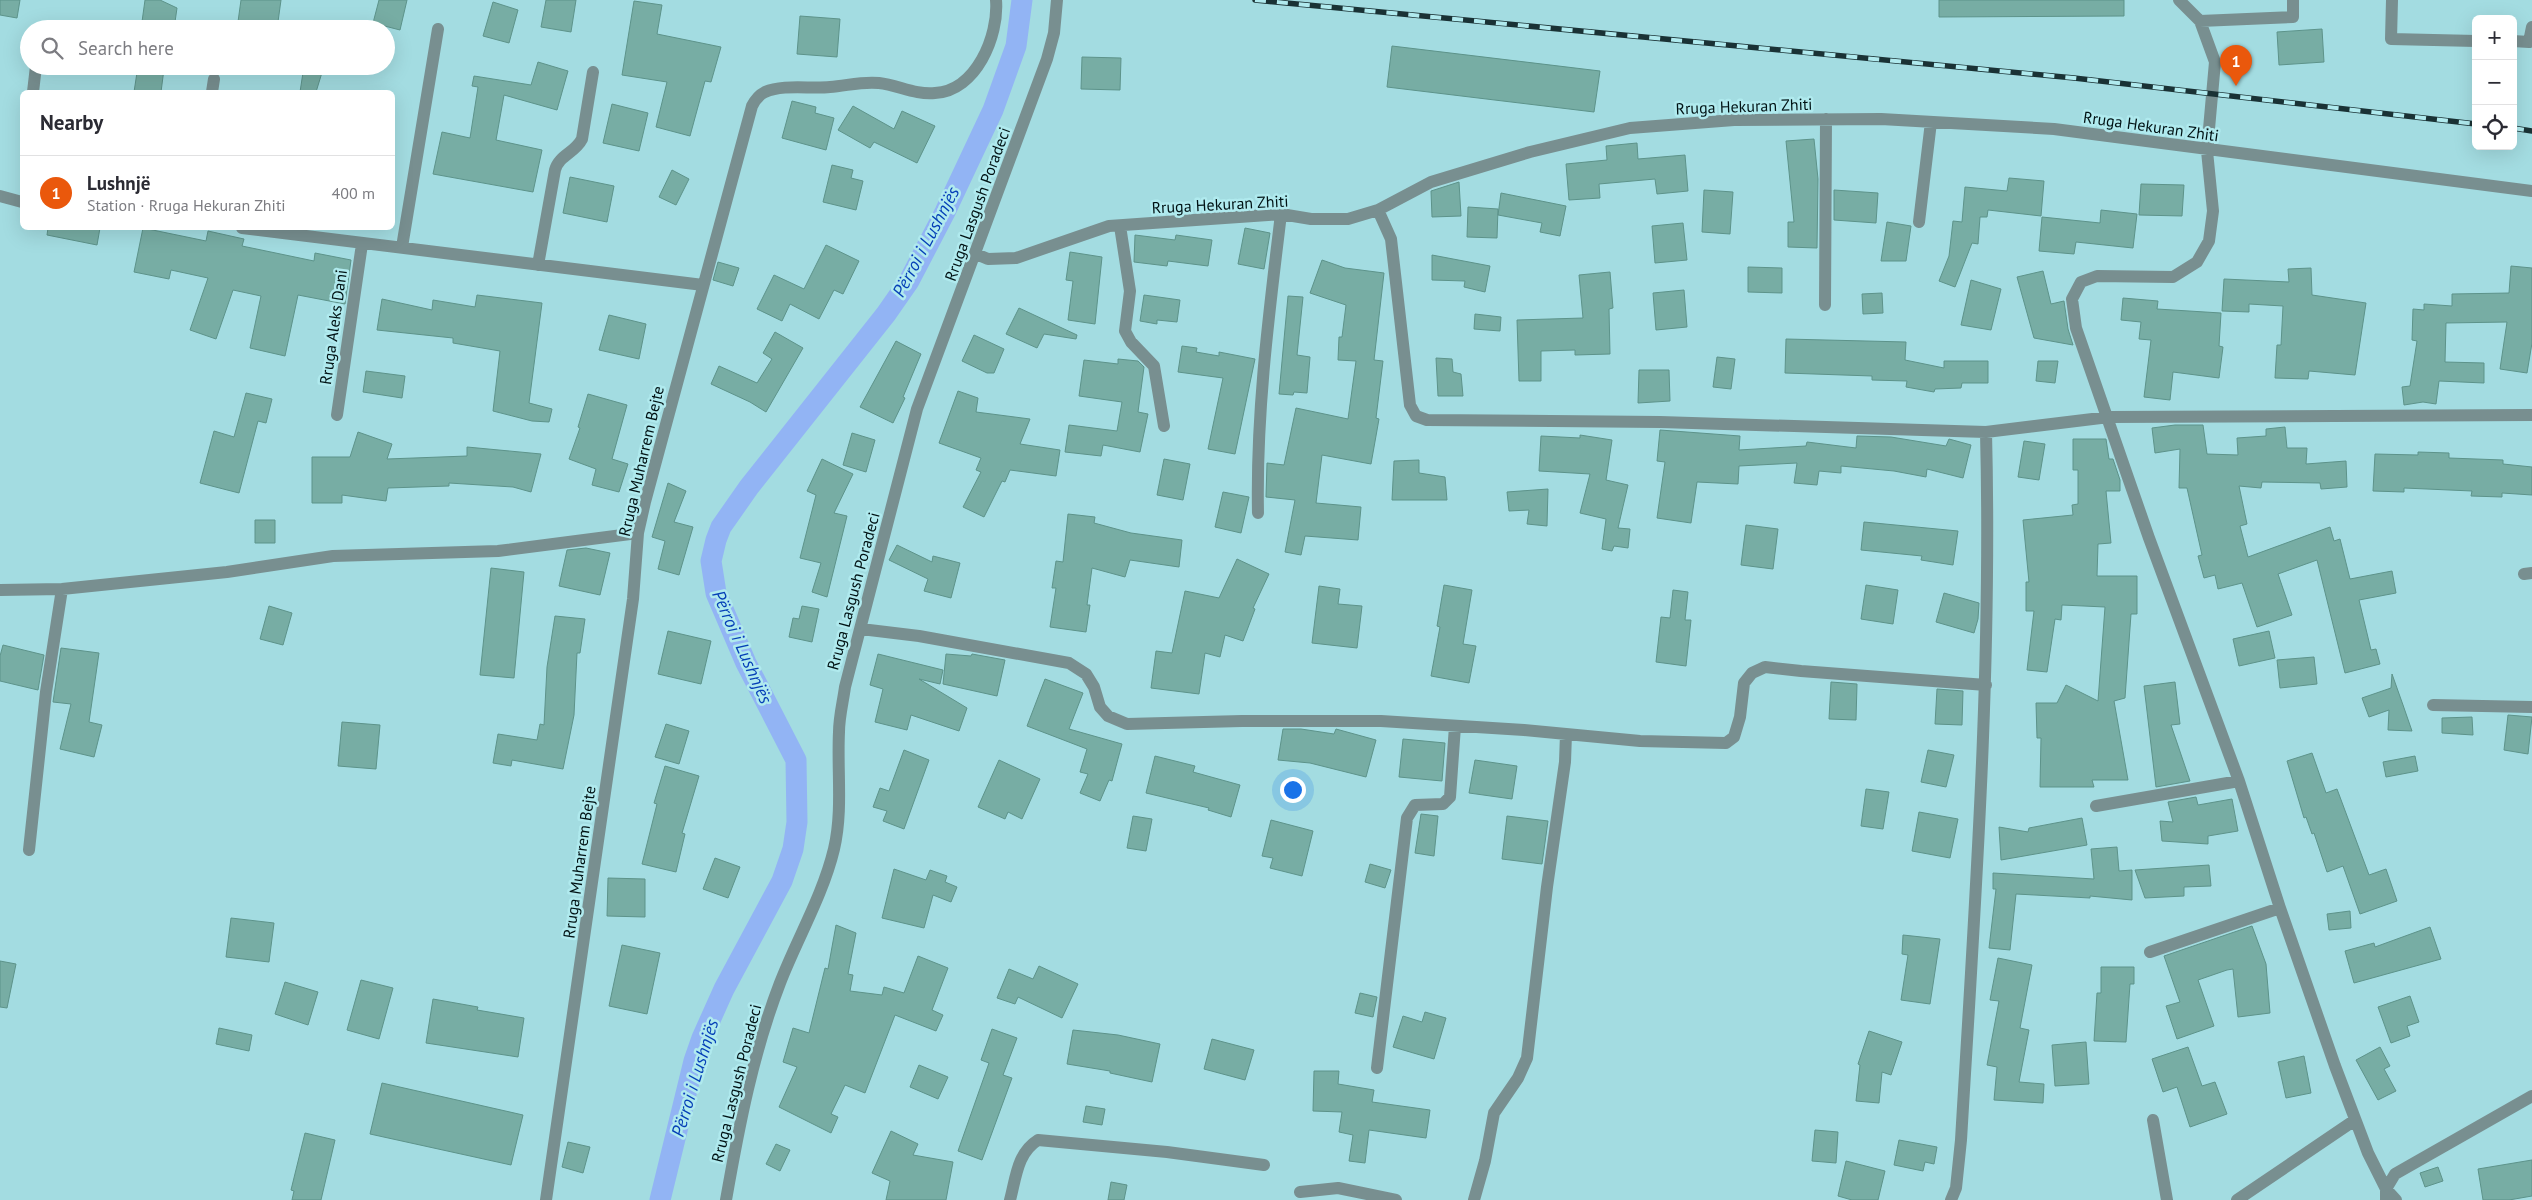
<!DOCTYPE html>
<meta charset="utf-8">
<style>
body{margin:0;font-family:"PT Sans",sans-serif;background:#f7f7f7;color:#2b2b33}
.controls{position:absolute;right:15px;top:15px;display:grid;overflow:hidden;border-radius:8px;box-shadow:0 5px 20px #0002}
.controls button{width:45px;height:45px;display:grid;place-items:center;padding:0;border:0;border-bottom:1px solid #e1e1e2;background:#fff;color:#2b2b33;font:25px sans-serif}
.you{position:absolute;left:1292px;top:789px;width:18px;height:18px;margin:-12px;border:4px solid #fff;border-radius:50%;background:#1a73e8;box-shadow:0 0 0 8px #1a73e833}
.badge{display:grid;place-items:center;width:32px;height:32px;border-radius:50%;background:#ea580c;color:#fff;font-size:16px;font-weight:700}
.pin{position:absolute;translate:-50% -41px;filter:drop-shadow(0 1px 2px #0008)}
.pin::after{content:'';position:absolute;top:26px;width:18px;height:15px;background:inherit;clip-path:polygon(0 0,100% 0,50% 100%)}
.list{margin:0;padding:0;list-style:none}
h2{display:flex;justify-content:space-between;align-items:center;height:65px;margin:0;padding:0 20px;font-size:21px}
h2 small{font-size:16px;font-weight:400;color:#7c7c81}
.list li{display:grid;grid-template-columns:32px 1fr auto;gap:15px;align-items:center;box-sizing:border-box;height:75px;padding:0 20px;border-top:1px solid #e1e1e2}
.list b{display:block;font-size:19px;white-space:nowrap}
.list p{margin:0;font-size:16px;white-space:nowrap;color:#7c7c81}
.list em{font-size:16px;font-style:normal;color:#7c7c81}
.icon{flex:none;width:28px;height:28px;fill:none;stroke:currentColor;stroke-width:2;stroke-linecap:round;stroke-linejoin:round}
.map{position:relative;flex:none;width:2532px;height:1200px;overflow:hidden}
.search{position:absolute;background:#fff;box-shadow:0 5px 20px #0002;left:20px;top:20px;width:375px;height:55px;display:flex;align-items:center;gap:12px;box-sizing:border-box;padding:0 18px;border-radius:28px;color:#7c7c81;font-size:19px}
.panel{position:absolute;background:#fff;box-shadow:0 5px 20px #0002;left:20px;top:90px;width:375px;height:140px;border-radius:8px}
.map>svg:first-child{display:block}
</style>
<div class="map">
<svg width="2532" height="1200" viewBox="0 0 2532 1200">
<rect width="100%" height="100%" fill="#a3dce1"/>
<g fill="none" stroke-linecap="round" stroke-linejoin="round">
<!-- canal -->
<path stroke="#92b4f4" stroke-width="21" d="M660,1200L694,1061L702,1038L724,989L782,881L793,849L797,822L796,760L746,663L716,593L711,561L716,540L721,527L749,487L886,314L909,281L945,212L993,110L1016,46L1022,0"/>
</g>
<!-- building -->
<path fill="#77ada4" stroke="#5d938a" d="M0,0H20L17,18L0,15Z
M145,0H160L177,8L174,29H141Z
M241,0H281L277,29H237Z
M379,0H407L400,30L373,23Z
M546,0H576L571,32L541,27Z
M1939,0H2124V16L1939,17Z
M634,1L662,5L657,34L721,47L711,82L705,81L690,136L656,127L667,82L622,75Z
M493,2L518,10L509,43L483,36Z
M800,16L840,19L837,57L797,54Z
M2322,29L2324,62L2279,65L2277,32Z
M1392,46L1600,71L1594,112L1387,87Z
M1082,57L1121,58L1120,90L1081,89Z
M538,62L568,71L557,110L504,95L496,140L542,150L533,192L433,174L442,132L470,138L478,87L472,86L474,76L531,85Z
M138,66L164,69L161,92H134Z
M304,66H324L316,92H300Z
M792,101L816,107L815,113L834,118L826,150L782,138Z
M612,104L648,113L639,151L603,143Z
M853,106L894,129L902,111L935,126L917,163L874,142L870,148L838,130Z
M1814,139L1818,179L1817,248L1788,247V222H1794L1786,141Z
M1637,143L1638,159L1685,155L1688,191L1657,194L1655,179L1599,184L1600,198L1569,200L1566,164L1607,160L1606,146Z
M832,165L853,170L851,178L863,181L856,210L823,202Z
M672,170L689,179L676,205L659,197Z
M570,177L614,186L607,222L563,213Z
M2009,178L2044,181L2041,216L1988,210L1987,217H1980L1978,244L1972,243L1955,287L1939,281L1949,256L1953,221L1962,222L1965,187L2007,191Z
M1459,182L1461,216L1432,217L1431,191Z
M2141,184L2184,185L2182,216L2139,215Z
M1704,190L1733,192L1730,234L1702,232Z
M1834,190L1878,193L1876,223L1834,220Z
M1501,193L1566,206L1560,236L1540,232L1542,223L1498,215Z
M1468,207L1498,209L1497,238L1467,237Z
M2101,210L2137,214L2133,248L2076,242L2074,254L2039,251L2042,217L2100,223Z
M1887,222L1911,226L1906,261H1881Z
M1683,223L1687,260L1655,263L1652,226Z
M48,228H100L97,245L47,235Z
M143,228L206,241L208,231L244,239L242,246L314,261L315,253L351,260L345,304L298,295L285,356L250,348L261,296L233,290L216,339L190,330L208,278L171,270L169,279L134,272Z
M1245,228L1270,233L1264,269L1238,264Z
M1135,235L1175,240L1176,235L1212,240L1208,266L1168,261L1167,266L1134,262Z
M826,245L859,261L843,294L834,290L819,319L790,304L782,321L757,309L774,275L804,289Z
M1070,252L1102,257L1095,324L1068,320L1073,281L1066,280Z
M1432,255L1490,266L1485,292L1464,287L1465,281L1432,280Z
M1322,260L1345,268L1384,273L1374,360L1383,361L1376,418L1379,419L1371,464L1322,455L1316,503L1361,507L1358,540L1305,536L1301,555L1285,552L1295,500L1266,497L1267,463L1284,465L1296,408L1348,419L1356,361L1338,360L1339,337H1342L1346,305L1310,293Z
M718,262L739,268L733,286L713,280Z
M2511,266L2532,268V343L2527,373L2500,369L2507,322L2446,323L2445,362L2484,363V383L2439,381L2436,404L2423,402L2404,405L2402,387L2410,386L2417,341L2412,340L2413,309L2424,310V304L2452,306V294L2509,293Z
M1748,267L1782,268V293L1748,292Z
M2311,268L2312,295L2366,303L2355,375L2309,371L2308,379L2275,378L2277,345H2281L2283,306L2249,304V312L2222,311L2224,279L2289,282L2288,269Z
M2043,271L2051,304L2064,301L2068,329L2073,345L2034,338L2017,277Z
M1610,272L1613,308L1609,309L1610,354L1575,355V350L1541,351V381H1519L1517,320L1583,318L1579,275Z
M1971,280L2001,289L1991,330L1961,325Z
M1684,290L1687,327L1656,330L1653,293Z
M1882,293L1883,313L1863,314L1862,294Z
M477,295L542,303L529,403L552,409L549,422L532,421L493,411L500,351L453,343V338L377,330L382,299L432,310L433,300L475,307Z
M1144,295L1180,300L1177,322L1157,320V324L1140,321Z
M1288,296L1303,297L1297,355L1310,357L1307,393L1294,392L1293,395L1279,394Z
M2123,298L2158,301L2157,309L2221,313L2219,346L2223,347L2219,378L2173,372L2170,400L2144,397L2151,340L2139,339L2141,322L2121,320Z
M1019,308L1077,335L1076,339L1044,334L1037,348L1006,334Z
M1475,314L1501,317L1500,331L1474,329Z
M609,315L646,324L639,359L599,350Z
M775,332L803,348L766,412L750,402L711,384L719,366L757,383L772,359L763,353Z
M974,335L1004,349L994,373H987L962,361Z
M1786,339L1906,342L1905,360L1944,368V361H1988V383H1962L1961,388L1935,389L1934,392L1906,387L1907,381L1872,380V376L1785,373Z
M896,341L921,354L903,397L905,398L893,423L860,407Z
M1182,346L1197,348L1196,352L1219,356V352L1255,359L1235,454L1208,449L1223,378L1178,372Z
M1717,357L1735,359L1731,389L1713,387Z
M1436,358L1452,359L1453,372L1461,374L1463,396H1438Z
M1118,359L1138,361L1144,367L1138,412L1148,414L1140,452L1103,445L1101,456L1065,452L1069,425L1117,431L1122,402L1079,396L1084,360L1118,364Z
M2038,361H2058L2055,383L2036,381Z
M1639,370H1669L1670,401L1638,403Z
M366,371L405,376L402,398L363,392Z
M958,391L978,398L976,412L1030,419L1020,444L1060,450L1056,476L1010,470L1005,482L1002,481L984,517L963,507L981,472L976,470L981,458L939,443Z
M246,393L272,399L266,423L258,421L239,493L200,483L214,431L234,437Z
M588,394L627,405L612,459L628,464L619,492L592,485L596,469L569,459L580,428L578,427Z
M2175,425H2203L2207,454L2238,455L2237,438L2266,436V429L2285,427L2287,448H2307L2306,464L2346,461L2347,487L2321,489L2320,483L2262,482L2261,488L2239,486L2247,524L2240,526L2248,557L2330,527L2334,541L2340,539L2350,579L2392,571L2396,593L2359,600L2371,650L2376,649L2380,664L2345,673L2317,560L2278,574L2292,615L2257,627L2242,583L2218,589L2215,575L2204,578L2198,556L2202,555L2187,488H2179L2180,449L2155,453L2152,428Z
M1660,430L1740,436L1739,450L1806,446L1807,442L1856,448L1857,436L1891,437L1946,446L1949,439L1971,445L1963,478L1927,469L1926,477L1894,471L1841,466V473L1819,471L1817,485L1794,483L1797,463L1739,466L1738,484L1697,482L1691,523L1657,518L1665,462L1657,461Z
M358,432L392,444L387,459L467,456V447L541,454L531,492L513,487L449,483V486L388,488L386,501L342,495V503H312V457H350Z
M852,433L875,440L866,472L843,465Z
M1580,435L1612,440L1606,480L1628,485L1618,528L1630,529L1628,548L1614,546L1612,551L1602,549L1606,519L1580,513L1590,474L1539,471L1541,436L1580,438Z
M2073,439H2106L2109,459H2113L2120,480V491H2106L2111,543L2098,544L2097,576H2137V614H2131L2125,698L2114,701L2128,780H2092L2094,787H2040L2041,738H2037L2036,703H2057L2066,685L2098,701L2105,607L2062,605L2061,620L2055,619L2047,672L2027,670L2034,611H2026V582H2029L2023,520L2073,515L2072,505L2078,504V470H2073Z
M2024,441L2045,444L2039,480L2018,477Z
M2418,452L2449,453V458L2503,460V464L2532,467V495L2502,493V497L2471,496L2472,491L2404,488V492L2373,491L2375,454L2418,455Z
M822,459L853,474L834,513L847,516L827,597L812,592L821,563L800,558L816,495L807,491Z
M1164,459L1190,464L1183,500L1157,495Z
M1419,460V473L1445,477L1447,500H1392L1394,461Z
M668,483L686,491L674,522L693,527L679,575L658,569L665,541L652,537Z
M1548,489L1547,526L1527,524L1529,510L1509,511L1507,492Z
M1223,492L1249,497L1241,533L1215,527Z
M1068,514L1095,517L1094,523L1131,533L1182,540L1179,567L1130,560L1125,577L1092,568L1087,605H1090L1086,632L1050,627L1056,588H1052L1056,561L1063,562Z
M255,520H275V543H255Z
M1864,522L1958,531L1953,565L1921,560L1922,556L1861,550Z
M1746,525L1778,529L1773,569L1741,565Z
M897,545L932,562L933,556L960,563L951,598L924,591L928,579L889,560Z
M586,548L610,553L600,595L559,586L567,550Z
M1237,559L1269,574L1253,608L1255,609L1243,641L1225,635L1220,657L1205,653L1199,694L1151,688L1156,651L1172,653L1185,591L1219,598Z
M491,568L524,572L514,678L480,675Z
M1444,585L1472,590L1463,644L1476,646L1469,683L1431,676L1440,627L1437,626Z
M1866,585L1898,590L1893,624L1861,619Z
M1319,586L1340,589L1338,604L1362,606L1357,648L1312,643Z
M1673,590L1688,592L1685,620H1691L1686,666L1656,662L1661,617L1670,618Z
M1944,593L1979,603L1978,619L1974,633L1936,622Z
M269,606L292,613L283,645L260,639Z
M802,606L819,609L812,642L789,637L793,618L799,619Z
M555,616L585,619L580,653H577L574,715L563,769L512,760L511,766L493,763L498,734L537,740L540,724L544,725L547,667Z
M668,631L711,641L701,684L658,674Z
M2269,631L2275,658L2239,666L2233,639Z
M3,645L44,655L38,690L0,681V656Z
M61,648L99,653L89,722L102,725L94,757L60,749L71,704L53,702Z
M878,654L943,670L940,684L919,679L967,708L959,731L911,715L907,730L875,722L883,689L870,685Z
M946,654L971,656L972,654L1005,660L997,696L943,684Z
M2314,657L2317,684L2280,688L2277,660Z
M2392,674L2403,705L2412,731L2388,730L2389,710L2369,717L2362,698L2391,688Z
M1045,679L1083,693L1069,729L1122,744L1112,781L1109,780L1100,801L1080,793L1088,774L1080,772L1087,749L1027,726Z
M1831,682L1857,684L1856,720L1829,719Z
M2175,682L2180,724L2171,725L2190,781L2156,787L2144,686Z
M1937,689L1963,691L1962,725L1935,724Z
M2508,715L2532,717L2528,754L2504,750Z
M2472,717L2473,735L2442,733V718Z
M342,722L380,725L376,769L338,766Z
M666,724L689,731L679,764L655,757Z
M1283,729H1301L1334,734L1336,729L1376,740L1366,777L1310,763L1278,760Z
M1403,739L1445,743L1442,781L1399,777Z
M904,750L929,760L904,829L883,821L887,811L873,807L880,788L889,791Z
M1928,750L1954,755L1946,787L1921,782Z
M2312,753L2326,793L2337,789L2369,875L2386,869L2397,901L2360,914L2343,866L2327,872L2314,833L2312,834L2306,817L2304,818L2287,761Z
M1155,756L1195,766L1193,772L1240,785L1231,817L1208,810L1209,808L1146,793Z
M2415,756L2418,771L2386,777L2383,762Z
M999,760L1040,779L1022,819L1008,812L1005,819L978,807Z
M1475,760L1517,766L1512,799L1469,793Z
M665,766L699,776L682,833L685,834L676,872L642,864L657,804L654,803Z
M1866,789L1889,792L1883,829L1861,826Z
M2196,797L2198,805L2232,799L2238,831L2208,836V844L2162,841L2160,821L2173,822L2168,802Z
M1919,812L1958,819L1950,858L1912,851Z
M1421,814L1438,816L1434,856L1415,853Z
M1133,816L1152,819L1146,851L1127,848Z
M1507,816L1548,821L1542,864L1502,859Z
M2082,818L2087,845L2001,860L1999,827L2028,832L2029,828Z
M1271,820L1313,831L1302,876L1270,868L1273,858L1262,856Z
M2117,847L2119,871L2132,870V900L2090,896V898L2016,894L2010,950L1989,948L1996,889H1993V873L2094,879L2091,849Z
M715,858L740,867L728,898L703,889Z
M1370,864L1391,870L1385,888L1365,882Z
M2209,865L2211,886L2184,887V896L2145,898L2135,870Z
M894,869L926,880L930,870L947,876L945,882L957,887L951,902L933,895L924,928L882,918Z
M608,878L645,879V917L607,916Z
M2350,911L2351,928L2329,930L2327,914Z
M231,918L274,923L269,962L226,957Z
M836,925L856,933L848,974L853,975L850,991L882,995L884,987L904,993L918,956L948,968L932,1010L943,1015L936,1031L895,1015L865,1093L845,1085L831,1114L838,1117L831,1133L779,1107L797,1067L783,1062L793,1028L809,1033L825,968L828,969Z
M2252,926L2266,964L2270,1013L2238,1017L2233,969L2227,970L2198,980L2214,1026L2177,1039L2166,1006L2180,1002L2164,956Z
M2430,927L2441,959L2354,983L2345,951L2374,943L2375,947Z
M1903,935L1940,939L1930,1004L1901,1000L1908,955L1902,954Z
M622,945L660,953L647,1014L609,1006Z
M1998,958L2032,965L2020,1028L2029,1030L2019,1082L2044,1084L2043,1103L1994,1100L1997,1067L1987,1065L1999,1001L1990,1000Z
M0,961L16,964L7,1008L0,1007Z
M1039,966L1078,984L1062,1018L1018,997L1015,1004L997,998L1009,969L1033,979Z
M2101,967H2134V984H2130L2126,1042L2094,1041L2097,993H2101Z
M361,980L393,988L379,1039L347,1030Z
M285,982L318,992L308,1025L275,1014Z
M1360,993L1377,997L1373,1017L1355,1013Z
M2410,996L2419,1022L2407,1026L2410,1036L2391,1043L2378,1007Z
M433,999L478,1007L477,1010L524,1018L518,1057L426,1043Z
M1425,1012L1446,1018L1434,1059L1393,1047L1403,1016L1422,1022Z
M219,1028L252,1035L249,1051L216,1044Z
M992,1029L1017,1038L1003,1075L1012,1078L982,1160L958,1151L989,1063L981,1060Z
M1073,1030L1118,1035L1160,1044L1152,1082L1110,1073V1071L1067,1064Z
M1869,1031L1902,1042L1891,1075L1882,1072L1879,1103L1856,1101L1860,1065L1858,1064Z
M1212,1039L1254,1050L1245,1080L1204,1069Z
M2086,1042L2089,1084L2055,1086L2052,1045Z
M2188,1047L2202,1086L2215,1082L2227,1114L2190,1127L2177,1087L2163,1092L2152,1059Z
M2380,1047L2390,1066L2384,1069L2396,1091L2378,1100L2356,1060Z
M2304,1056L2311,1093L2286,1098L2278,1062Z
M919,1065L948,1077L938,1099L910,1087Z
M1314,1071H1339L1338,1084L1374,1090L1372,1102L1430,1110L1426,1138L1369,1130L1365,1163L1349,1161L1353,1135L1339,1132L1342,1112L1313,1111Z
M382,1083L523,1115L511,1165L370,1134Z
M1086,1106L1105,1109L1102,1125L1083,1122Z
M1815,1130L1838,1132L1836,1163L1812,1161Z
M891,1131L918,1144L913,1155L953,1162L946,1200H886L890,1181L872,1173Z
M305,1133L335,1140L321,1200H292L294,1191L291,1190Z
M1899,1140L1937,1147L1934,1164L1925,1162L1923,1171L1894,1165Z
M568,1142L590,1147L583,1173L562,1167Z
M776,1144L790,1150L780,1171L766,1164Z
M2532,1160V1196L2509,1200H2483L2478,1169Z
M1846,1161L1885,1171L1878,1200H1852L1838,1196Z
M2438,1167L2443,1181L2425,1187L2420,1173Z
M1111,1182L1127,1185L1124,1200H1108Z"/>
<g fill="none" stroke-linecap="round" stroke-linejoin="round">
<!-- minor -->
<path stroke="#788f90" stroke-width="12" d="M2179,0L2200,21L2293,17V0
M2392,0L2391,39L2476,41
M2200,21L2215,62L2207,151L2213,211L2209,241L2197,262L2173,277L2097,276L2081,282L2072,299L2076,328L2149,538L2239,781L2280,908L2335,1066L2368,1153L2386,1189V1200
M2513,41L2529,42L2532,27
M33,92L36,66
M212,92L214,79
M0,196L22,202
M1378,210L1391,239L1410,405L1416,416L1427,420L1660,422L1986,432L2109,417L2532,415
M1919,222L1931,122
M1120,226L1130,291L1125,331L1131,342L1154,366L1164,426
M242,228L703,285
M402,247L438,29
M976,254L988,259L1016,258L1109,226L1281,214L1311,219H1348L1378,210L1431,182L1530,152L1630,128L1734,120L1881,119L2054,129L2532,191
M538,265L555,170C559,155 575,153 582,139L593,72
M1825,305L1826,119
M337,415L362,244
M1258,513C1256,413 1269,313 1281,214
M2524,574L2532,573
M0,590L62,589L227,572L333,556L498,551L638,533
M861,629L919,636L1069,663L1086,674L1094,687L1100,707L1108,716L1127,724L1242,721H1381L1524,730L1640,741L1726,743L1734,737L1740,717L1744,683L1752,673L1765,667L1801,671L1986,685
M2433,705L2532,707
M2096,806L2239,781
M29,850L46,692L62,589
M2150,952L2280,908
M1377,1068L1407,818L1415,805L1443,804L1450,797L1455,726
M2153,1120L2167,1200
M1300,1192L1338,1188L1396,1200
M546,1200L633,599L638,533L645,502L752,106C755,100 759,95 765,92C783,84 810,89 830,87C846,86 862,81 879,83C898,85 915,95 935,93C976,91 999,36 996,0
M726,1200C739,1126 753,1053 780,983C797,939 823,895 834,849C843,811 837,771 839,732C839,717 843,702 845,687L917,409L1047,59L1054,33L1057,0
M1010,1200C1016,1178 1017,1153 1038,1140L1167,1152L1264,1165
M1474,1200L1485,1161L1494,1113L1518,1078L1527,1058L1547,887L1565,762L1566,734
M1951,1200L1956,1188L1961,1140C1975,904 1992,668 1986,432
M2237,1200L2355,1120
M2396,1200L2386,1189L2395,1174L2532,1096"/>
<defs>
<path id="rail" d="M1255,0L2074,78L2476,124
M2513,128L2532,131"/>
</defs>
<!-- rail casing -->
<use href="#rail" stroke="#1a3235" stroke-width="5.5"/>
<!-- rail -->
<use href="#rail" stroke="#b0eaee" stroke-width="4" stroke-dasharray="11" stroke-linecap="butt"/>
</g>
<g text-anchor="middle" stroke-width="5" stroke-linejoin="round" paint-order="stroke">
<!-- street labels -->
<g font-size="16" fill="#001214" stroke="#b0eaee">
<text transform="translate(1744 106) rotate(-2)" y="6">Rruga Hekuran Zhiti</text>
<text transform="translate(2151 126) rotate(8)" y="6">Rruga Hekuran Zhiti</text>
<text transform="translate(977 204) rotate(-70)" y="6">Rruga Lasgush Poradeci</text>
<text transform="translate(1220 204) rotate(-3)" y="6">Rruga Hekuran Zhiti</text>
<text transform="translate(333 327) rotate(-82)" y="6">Rruga Aleks Dani</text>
<text transform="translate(641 461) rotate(-77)" y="6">Rruga Muharrem Bejte</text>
<text transform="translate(853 591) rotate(-75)" y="6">Rruga Lasgush Poradeci</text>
<text transform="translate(579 862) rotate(-82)" y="6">Rruga Muharrem Bejte</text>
<text transform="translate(736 1083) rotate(-76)" y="6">Rruga Lasgush Poradeci</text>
</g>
<!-- water labels -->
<g font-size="18" font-style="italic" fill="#053fb7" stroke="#b0eaee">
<text transform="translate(926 242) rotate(-62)" y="6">Përroi i Lushnjës</text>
<text transform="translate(742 647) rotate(66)" y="6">Përroi i Lushnjës</text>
<text transform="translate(695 1078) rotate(-73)" y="6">Përroi i Lushnjës</text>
</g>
</g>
</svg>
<div class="controls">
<button>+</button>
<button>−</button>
<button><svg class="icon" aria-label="locate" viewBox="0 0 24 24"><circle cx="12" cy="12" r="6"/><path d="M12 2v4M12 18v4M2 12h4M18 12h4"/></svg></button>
</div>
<div class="you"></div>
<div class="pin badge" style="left:2236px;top:86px">1</div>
<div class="search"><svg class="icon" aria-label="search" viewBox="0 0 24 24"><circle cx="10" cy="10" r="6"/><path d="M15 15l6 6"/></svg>Search here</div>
<section class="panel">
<h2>Nearby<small></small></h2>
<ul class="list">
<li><span class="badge">1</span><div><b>Lushnjë</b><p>Station · Rruga Hekuran Zhiti</p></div><em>400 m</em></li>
</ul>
</section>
</div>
